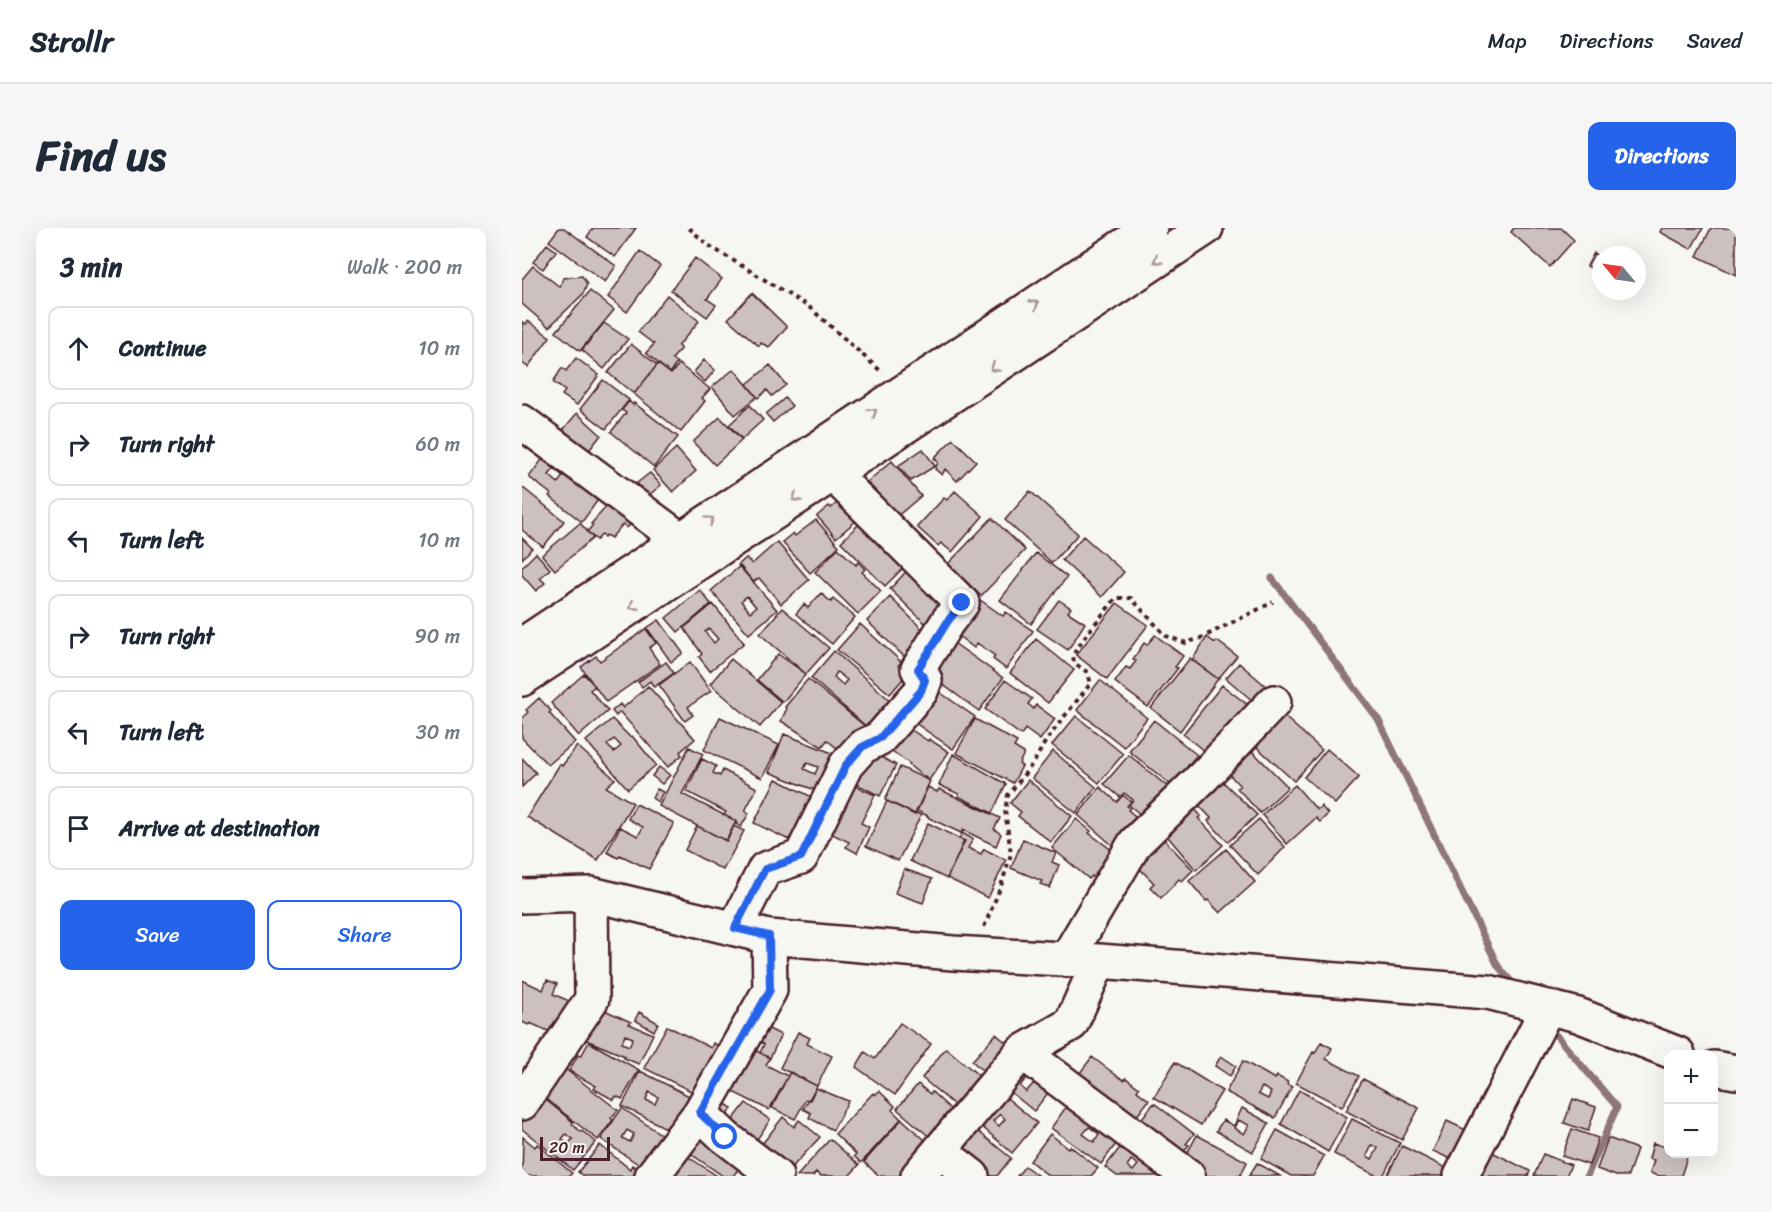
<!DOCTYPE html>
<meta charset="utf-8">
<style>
body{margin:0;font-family:Sriracha,sans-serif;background:#f6f6f7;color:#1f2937}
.controls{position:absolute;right:18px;bottom:18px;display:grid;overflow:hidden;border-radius:12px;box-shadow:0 6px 24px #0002}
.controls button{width:54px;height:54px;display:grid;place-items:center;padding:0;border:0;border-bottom:2px solid #e0e1e3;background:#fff;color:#1f2937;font:30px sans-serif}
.compass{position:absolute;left:1070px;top:18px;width:54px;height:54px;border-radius:50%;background:#fff;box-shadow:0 6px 24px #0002;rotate:299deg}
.scale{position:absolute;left:18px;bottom:15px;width:70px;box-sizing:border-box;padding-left:6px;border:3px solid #4a1f2b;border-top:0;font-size:16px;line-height:21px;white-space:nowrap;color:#4a1f2b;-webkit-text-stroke:4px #f6f6f2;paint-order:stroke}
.stop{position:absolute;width:18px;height:18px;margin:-14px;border:4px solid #2563eb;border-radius:50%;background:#fff}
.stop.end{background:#2563eb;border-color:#fff;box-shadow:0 2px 6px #0008}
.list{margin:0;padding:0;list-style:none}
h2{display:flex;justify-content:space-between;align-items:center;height:78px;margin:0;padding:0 24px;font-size:26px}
h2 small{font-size:20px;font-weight:400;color:#747a83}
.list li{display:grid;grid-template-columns:39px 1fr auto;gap:18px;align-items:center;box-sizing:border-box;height:84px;margin:0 12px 12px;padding:0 12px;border:2px solid #e0e1e3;border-radius:12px}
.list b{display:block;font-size:22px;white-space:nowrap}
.list em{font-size:20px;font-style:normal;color:#747a83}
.actions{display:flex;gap:12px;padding:18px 24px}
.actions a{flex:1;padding:14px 0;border:2px solid #2563eb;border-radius:12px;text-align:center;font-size:21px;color:#2563eb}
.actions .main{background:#2563eb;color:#fff}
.icon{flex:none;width:33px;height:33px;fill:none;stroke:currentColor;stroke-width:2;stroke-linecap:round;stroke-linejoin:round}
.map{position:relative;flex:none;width:1214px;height:948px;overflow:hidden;border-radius:12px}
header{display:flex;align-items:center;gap:36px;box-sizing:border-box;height:84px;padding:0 30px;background:#fff;border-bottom:2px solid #e0e1e3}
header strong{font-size:28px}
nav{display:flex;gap:33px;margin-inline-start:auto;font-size:21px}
.intro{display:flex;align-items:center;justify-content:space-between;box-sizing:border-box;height:144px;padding:0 36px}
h1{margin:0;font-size:42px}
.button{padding:15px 27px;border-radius:12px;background:#2563eb;color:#fff;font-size:21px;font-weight:700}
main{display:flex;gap:36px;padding:0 36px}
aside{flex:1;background:#fff;border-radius:12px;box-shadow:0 6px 24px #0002}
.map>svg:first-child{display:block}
</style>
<header>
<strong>Strollr</strong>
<nav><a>Map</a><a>Directions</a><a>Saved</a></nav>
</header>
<div class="intro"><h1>Find us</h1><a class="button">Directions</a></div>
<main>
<aside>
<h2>3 min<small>Walk · 200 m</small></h2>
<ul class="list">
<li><svg class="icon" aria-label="ahead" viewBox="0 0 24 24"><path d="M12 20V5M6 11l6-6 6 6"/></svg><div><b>Continue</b></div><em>10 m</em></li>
<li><svg class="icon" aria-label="right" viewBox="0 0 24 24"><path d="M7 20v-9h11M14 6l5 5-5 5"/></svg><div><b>Turn right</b></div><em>60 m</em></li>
<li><svg class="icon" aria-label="left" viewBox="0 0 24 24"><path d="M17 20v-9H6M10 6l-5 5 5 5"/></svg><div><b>Turn left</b></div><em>10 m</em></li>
<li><svg class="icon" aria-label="right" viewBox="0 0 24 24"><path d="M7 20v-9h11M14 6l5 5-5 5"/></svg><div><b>Turn right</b></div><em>90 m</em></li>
<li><svg class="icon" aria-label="left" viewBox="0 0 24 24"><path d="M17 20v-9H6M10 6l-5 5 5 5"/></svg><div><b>Turn left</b></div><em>30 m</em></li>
<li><svg class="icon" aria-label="arrive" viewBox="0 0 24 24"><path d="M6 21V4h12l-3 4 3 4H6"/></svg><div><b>Arrive at destination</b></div></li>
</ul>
<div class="actions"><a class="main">Save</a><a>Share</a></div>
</aside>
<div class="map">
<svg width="1214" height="948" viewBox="0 0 1214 948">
<rect width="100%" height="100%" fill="#f6f6f2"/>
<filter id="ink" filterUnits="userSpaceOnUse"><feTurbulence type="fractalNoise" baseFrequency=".0167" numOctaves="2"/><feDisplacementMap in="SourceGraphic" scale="12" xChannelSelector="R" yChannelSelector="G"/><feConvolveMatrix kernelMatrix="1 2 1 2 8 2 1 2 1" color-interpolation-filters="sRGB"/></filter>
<g filter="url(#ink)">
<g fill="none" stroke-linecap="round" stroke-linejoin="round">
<!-- stream -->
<path stroke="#8e747a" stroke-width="7" d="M750,350L856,491L976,738L993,758
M1027,799L1095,879L1065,948"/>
</g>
<!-- building -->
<path fill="#ccc1c0" stroke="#4a1f2b" stroke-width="1.5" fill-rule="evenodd" d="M37,0H42L94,38L83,54L27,13Z
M71,0H114L93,29L65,9Z
M992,0H1039L1052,12L1028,39L989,4Z
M1140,0H1181L1169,21L1138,4Z
M1189,0H1214V47L1175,28Z
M25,16L34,23L21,41L11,34Z
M118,23L138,38L105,84L86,69Z
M1072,25L1079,29V46L1065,38Z
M173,30L200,51L185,71L194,77L185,89L149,62Z
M11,38L38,59L41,50L50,49L60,48L65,56L61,66L27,99L0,76V51Z
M68,63L92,82L58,123L34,104Z
M230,65L265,99L247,119L239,115L237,118L206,91Z
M145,67L177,93L156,118L159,121L150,131L155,135L148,145L124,125L132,116L116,104Z
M6,93L28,109L6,139L0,135V94L4,96Z
M82,95L106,111L82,141L60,122Z
M109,116L135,137L112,166L86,145Z
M54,130L77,147L55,177L40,167L43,163L31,154L40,140L44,143Z
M182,132L193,142L183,154L172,144Z
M136,136L149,146L157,136L188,161L180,170L183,173L159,204L112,166Z
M248,137L264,157L250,168L245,162L236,170L225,156Z
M212,141L235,169L213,187L190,159Z
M81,152L107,172L84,201L58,181Z
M263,170L270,178L251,194L244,186Z
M107,173L111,177L112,175L156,209L132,239L89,204L104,185L100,182Z
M228,177L241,192L220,211L207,197Z
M55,185L79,207L58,234L32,213Z
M198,189L220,212L193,237L171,214Z
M431,211L454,233L435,253L423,241L420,247L413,241L416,234L412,230Z
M154,220L174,243L151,264L131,242Z
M28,221L83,262L60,294L27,268L29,266L7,249ZM32,241L41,248L36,255L27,247Z
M401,221L413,238L389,253L376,238Z
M370,233L399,268L373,290L337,261Z
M128,245L139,257L126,268L115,255Z
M0,259L42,293L21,319L0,302Z
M433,263L461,288L430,324L419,315L416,318L395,299L422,270L425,272Z
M508,263L556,306L530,335L483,292Z
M326,266L343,285L314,310L295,288L307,278L309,280Z
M92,270L113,291L105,300L101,296L89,310L84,307L82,309L80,306L75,312L65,304L71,297L69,296Z
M348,285L390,331L363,358L319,314Z
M470,290L503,322L459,368L426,336Z
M294,292L317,318L288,345L260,314L271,305L273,308Z
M58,295L71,310L33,342L20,327Z
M561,308L602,344L580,369L540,332Z
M0,310L10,320L0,331Z
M255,314L287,352L259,376L237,350L231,354L216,337L224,330L230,336Z
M316,320L334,337L336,334L343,341L340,344L359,363L336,386L293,344Z
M14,325L28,341L18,350L23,355L14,363L0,347V339Z
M514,325L545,349L509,396L478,372Z
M392,335L436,374L410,402L368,361Z
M218,338L255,382L227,406L189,363ZM225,368L234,379L228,384L219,373Z
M178,362L189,376L156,404L144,390Z
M299,365L309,374L311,371L333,389L310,416L274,386L282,376L286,380Z
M368,369L413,414L390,436L345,393Z
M454,369L481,388L484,384L511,403L484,441L471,431L473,428L455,415L452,420L425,399Z
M537,372L549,380L546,384L563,395L546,422L515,401Z
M595,375L626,397L585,451L554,427Z
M191,376L222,415L188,443L177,429L180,426L162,400ZM187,401L196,411L192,415L183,404Z
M260,380L307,420L284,446L238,406Z
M137,392L161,425L149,434L125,400Z
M338,396L373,428L379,434L376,438L385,446L368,466L315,422Z
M124,401L134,415L127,420L138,436L84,474L59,439L74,428L78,433Z
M633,407L661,428L653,439L656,440L626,479L593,454L604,439L608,441L614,433L611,431L622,415L625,417Z
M422,408L481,450L457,483L398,440Z
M685,409L693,415L695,413L715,428L696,451L670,432Z
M514,411L552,442L526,475L488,445Z
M312,423L369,473L346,500L289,450ZM315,444L325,452L321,457L312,449Z
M256,426L284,446L261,474L235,452Z
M668,430L696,451L658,503L629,480Z
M209,431L259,474L238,499L188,456Z
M144,434L152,445L132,459L128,453L120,459L116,454Z
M168,434L189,463L166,479L171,487L163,493L137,457Z
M717,435L752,465L739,480L704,450Z
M62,446L73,458L68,462L86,483L57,508L29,475Z
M286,451L350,504L328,531L305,512L300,519L259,493L265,480L263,479Z
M483,452L510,471L506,476L512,481L514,477L533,491L518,512L503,501L499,507L463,481Z
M578,452L625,490L602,519L555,482Z
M406,456L453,489L431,521L383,488Z
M700,457L731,481L692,531L661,506Z
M126,458L173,511L158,524L160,527L146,539L98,484L94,488L90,483L98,476L101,480Z
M17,470L29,483L27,485L53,514L26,537L0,510V490L6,484L4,482Z
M756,483L800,522L772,553L726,511Z
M554,488L601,526L577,555L530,517Z
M198,489L257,517L240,550L182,522Z
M90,491L108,509L110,508L134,537L106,561L64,513ZM92,511L99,518L92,524L85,517Z
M453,491L495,514L492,519L502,525L497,536L500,538L491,555L434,525Z
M632,492L675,527L666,537L670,540L654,561L607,523Z
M379,495L406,513L407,511L427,524L407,552L394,543L387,537L388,536L363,518Z
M262,506L320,529L305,567L247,544ZM285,535L296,539L293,546L282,541Z
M722,515L766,559L738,585L715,560L718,558L698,536Z
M55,518L93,551L84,559L111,575L76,632L5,589L38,536L40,538Z
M167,519L181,526L160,566L214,593L204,613L137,578Z
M340,519L374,537L358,568L323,550Z
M805,521L837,549L813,576L782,549Z
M531,523L574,559L554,585L510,550Z
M431,526L484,556L470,585L436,568L437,566L417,557Z
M607,527L653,565L625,592L607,577L611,572L602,565L598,569L582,556Z
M0,530L14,545L0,559Z
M180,531L194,538L191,545L198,548L201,542L235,560L223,583L227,585L219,599L214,596L215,594L202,587L204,584L164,563Z
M137,539L148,547L140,556L130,548Z
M378,539L408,553L393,586L363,572Z
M693,546L735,587L706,614L686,593L689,590L668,568Z
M254,551L300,574L291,591L281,586L267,612L232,595Z
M318,551L353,567L339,595L347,599L335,625L324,619L327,614L298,600Z
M506,552L550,588L529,614L496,588L499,584L488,575Z
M773,557L795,582L799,578L806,586L798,594L794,590L765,616L740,587Z
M406,559L415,564L417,561L478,590L472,601L479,606L474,618L441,602L439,605L405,589L406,588L395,583Z
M578,559L595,574L601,567L609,574L605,578L608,580L606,582L624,597L599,625L556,587Z
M135,561L141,564L136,574L130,570Z
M663,570L679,588L676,590L701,617L674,642L635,596Z
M365,573L393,587L394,585L399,587L376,633L344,618Z
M114,576L152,595L127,641L98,627L96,630L85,624L98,599L116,608L121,599L106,591Z
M554,591L569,603L567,605L599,629L578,655L570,648L567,651L530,620Z
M737,591L763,619L736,647L708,617Z
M406,595L442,613L425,651L388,633Z
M175,598L205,613L212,598L222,603L201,642L163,622Z
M635,604L671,642L660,653L657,651L639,670L628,659L632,655L608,631Z
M440,605L451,611L446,620L459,626L462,621L484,632L466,670L425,650L443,613L437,611Z
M501,611L534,625L530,634L537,637L528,660L518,656L520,653L489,640Z
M704,621L733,654L698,685L686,672L684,673L667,653Z
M382,641L410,651L401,675L373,665Z
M0,752L21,762L25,752L35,756L31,766L52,775L35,807L8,795L7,797L0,794Z
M78,780L109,794L107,796L131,806L117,836L102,830L103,828L64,812ZM103,807L111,810L107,818L100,815Z
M117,784L136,795L132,803L113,792Z
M378,795L409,816L373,867L334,839L343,824L353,831Z
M145,798L189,820L191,815L206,823L183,870L122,840Z
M241,798L259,807L248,830L238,825L242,816L234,812Z
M276,804L288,810L285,816L310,828L295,858L258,840Z
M474,806L495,824L471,852L450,833Z
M67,814L117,842L100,871L94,868L92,872L72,861L74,858L47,843L56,827L59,828Z
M799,814L810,820L804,831L837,848L820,879L774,855L791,824L793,825Z
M225,818L248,830L244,837L266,848L247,882L203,860Z
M424,820L468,857L443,886L400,850Z
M699,828L714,838L708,848L693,838Z
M570,829L594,847L602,852L604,850L617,860L615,863L627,872L605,901L548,858Z
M721,833L753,851L755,848L766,854L765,856L770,859L753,890L704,864ZM740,859L749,864L746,871L736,866Z
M653,834L700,863L679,897L632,869Z
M510,838L533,856L512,883L481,858ZM505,849L512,855L504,864L498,858Z
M42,840L96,882L89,890L91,892L76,912L20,868Z
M118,843L177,873L156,906L100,878ZM127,864L136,869L133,876L124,872Z
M268,844L295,858L288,872L284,871L273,891L250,880Z
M841,851L897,880L880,912L824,883Z
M396,856L408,866L410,864L439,891L417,917L375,881Z
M294,860L326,873L311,902L287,890L289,885L281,881Z
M474,861L515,895L490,925L450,890ZM478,886L483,891L477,898L471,893Z
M777,862L825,889L806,924L759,896Z
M357,863L373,878L370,882L379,891L339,935L332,928L334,926L313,906L351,865L353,867Z
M19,868L51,894L50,896L59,904L60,903L74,914L51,942L0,901V892ZM44,906L51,911L46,916L40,911Z
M552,868L603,904L579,936L529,900ZM567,899L577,906L572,914L561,906Z
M195,871L210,880L205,889L189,880Z
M1051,871L1074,879L1066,903L1042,895Z
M224,875L248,892L228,922L201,905Z
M632,875L672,906L664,916L667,917L652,937L609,904Z
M100,880L149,913L128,944L79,911ZM105,902L112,906L108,914L100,910Z
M720,880L747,895L731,924L694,903L701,892L712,898ZM716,892L727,897L722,906L712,900Z
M261,889L272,899L277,892L298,909L262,948L234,924Z
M380,891L415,923L393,948H357L342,934Z
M830,891L878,915L861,948H855L812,926ZM850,917L856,920L850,931L845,928Z
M176,893L226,929L211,948H201L159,919Z
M925,893L948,904L933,933L911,923Z
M447,896L489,930L475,948H455L425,923Z
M1050,901L1076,910L1067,937L1040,928Z
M755,902L802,928L791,948H769L739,931Z
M528,906L546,920L548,918L576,940L569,948H527L508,933Z
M675,907L725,934L718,948H675L658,939Z
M607,908L650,948H595L583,939ZM609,932L616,937L611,943L605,938Z
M1,909L13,919L15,916L50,945L47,948H0Z
M1086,910L1115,921L1106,948H1094L1075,941Z
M308,911L337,937L327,948H298L294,944L291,948H275Z
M1131,915L1146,920V926H1166L1159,948H1137L1128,945L1132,932L1127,931Z
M78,917L108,941L110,937L124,948H61L56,944Z
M880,918L926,941L931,948H865Z
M960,919L1008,943L1006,948H945Z
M156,922L195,948H138Z
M1021,926L1049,937L1044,948H1012Z
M735,935L758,948H727Z
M503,938L516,948H495Z"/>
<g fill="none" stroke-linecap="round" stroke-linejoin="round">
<defs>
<path id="minor" d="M0,194L159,312
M0,668L69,666L247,709L431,725L577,733L966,764L1056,787L1156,826
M213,700L243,641L279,629L324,537L340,519L358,510L399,463L403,452L396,441L426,393L440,375L311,246
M544,732L613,615L682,548L752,474
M500,824L666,948
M1192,840L1214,844
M0,875L70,771L69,666
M178,885L203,909L254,948
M419,924L450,948
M130,948L178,885L248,762L247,709
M396,948L500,824L549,796L577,733
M939,948L1026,779"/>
<path id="major" d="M0,417L628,0
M0,451L684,0"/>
</defs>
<!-- minor casing -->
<use href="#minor" stroke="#4a1f2b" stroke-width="38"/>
<!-- major casing -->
<use href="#major" stroke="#4a1f2b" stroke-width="38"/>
<!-- path -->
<path stroke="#4a1f2b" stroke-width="4" stroke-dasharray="4.5 4.5" stroke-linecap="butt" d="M167,0L186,17L287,79L361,145
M462,699L479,658L489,626L483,582L486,567L512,534L522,516L538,494L569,455L565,444L552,435L551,427L564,407L594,370H609L644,408L664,415L679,410L751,374"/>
<!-- minor -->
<use href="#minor" stroke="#f6f6f2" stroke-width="33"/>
<!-- major -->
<use href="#major" stroke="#f6f6f2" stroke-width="33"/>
</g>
<!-- one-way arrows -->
<defs><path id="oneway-chevron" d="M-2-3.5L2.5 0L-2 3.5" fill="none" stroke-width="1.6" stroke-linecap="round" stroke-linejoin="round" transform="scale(1.5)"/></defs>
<g stroke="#a99598">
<use href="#oneway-chevron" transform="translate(635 32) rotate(147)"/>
<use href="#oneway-chevron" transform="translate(513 76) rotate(-34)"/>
<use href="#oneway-chevron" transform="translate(472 140) rotate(147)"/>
<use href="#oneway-chevron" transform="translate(351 184) rotate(-34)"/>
<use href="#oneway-chevron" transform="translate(274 270) rotate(147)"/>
<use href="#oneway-chevron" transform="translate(188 292) rotate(-34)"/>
<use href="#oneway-chevron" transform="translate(111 378) rotate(147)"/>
</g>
</g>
<g fill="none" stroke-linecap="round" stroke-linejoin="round" filter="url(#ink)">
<!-- route -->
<path stroke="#2563eb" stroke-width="8" d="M203,909L178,885L248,762L247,708L213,700L243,641L279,629L324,537L340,519L358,510L399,463L403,452L396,441L426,393L440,375"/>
</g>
</svg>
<div class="controls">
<button>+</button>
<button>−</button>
</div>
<svg class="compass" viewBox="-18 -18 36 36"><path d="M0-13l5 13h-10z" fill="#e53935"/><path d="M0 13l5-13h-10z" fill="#747a83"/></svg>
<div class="scale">20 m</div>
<div class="stop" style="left:203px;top:909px"></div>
<div class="stop end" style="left:440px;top:375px"></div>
</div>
</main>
